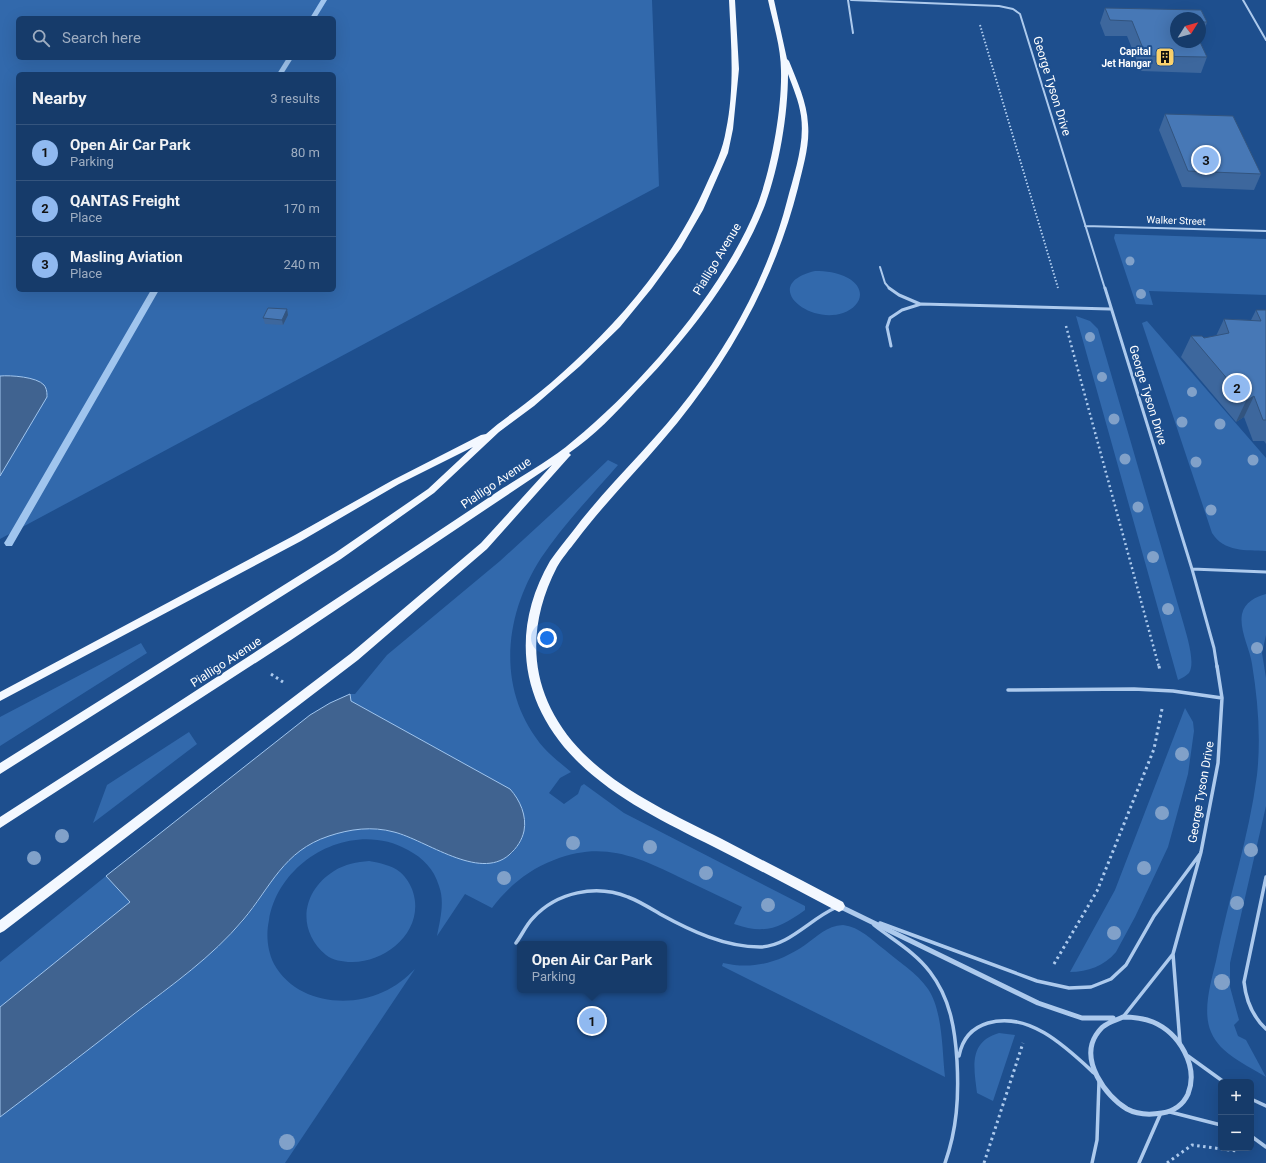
<!DOCTYPE html>
<meta charset="utf-8">
<style>
body{margin:0;font-family:Roboto,sans-serif;background:#234672;color:#f1f3f6}
.controls{position:absolute;right:12px;bottom:12px;display:grid;overflow:hidden;border-radius:6px;box-shadow:0 4px 16px #0002}
.controls button{width:36px;height:36px;display:grid;place-items:center;padding:0;border:0;border-bottom:1px solid #35557e;background:#163b6a;color:#f1f3f6;font:20px sans-serif}
.compass{position:absolute;left:1170px;top:12px;width:36px;height:36px;border-radius:50%;background:#163b6a;box-shadow:0 4px 16px #0002;rotate:53deg}
.you{position:absolute;left:547px;top:638px;width:14px;height:14px;margin:-10px;border:3px solid #fff;border-radius:50%;background:#1a73e8;box-shadow:0 0 0 6px #1a73e833}
.badge{display:grid;place-items:center;width:26px;height:26px;border-radius:50%;background:#90b9f0;color:#111;font-size:13px;font-weight:700}
.pin{position:absolute;translate:-50% -50%;border:2px solid #fff;box-shadow:0 1px 4px #0006}
.popup{position:absolute;left:517px;top:941px;width:150px;height:52px;box-sizing:border-box;display:grid;place-content:center;border-radius:6px;background:#163b6a;filter:drop-shadow(0 1px 3px #0005);font-size:13px;white-space:nowrap;color:#9eadc1}
.popup b{font-size:15px;color:#f1f3f6}
.popup::after{content:'';position:absolute;left:50%;top:100%;margin-left:-8px;border:8px solid transparent;border-top-color:#163b6a}
.list{margin:0;padding:0;list-style:none}
h2{display:flex;justify-content:space-between;align-items:center;height:52px;margin:0;padding:0 16px;font-size:17px}
h2 small{font-size:13px;font-weight:400;color:#9eadc1}
.list li{display:grid;grid-template-columns:26px 1fr auto;gap:12px;align-items:center;box-sizing:border-box;height:56px;padding:0 16px;border-top:1px solid #35557e}
.list b{display:block;font-size:15px;white-space:nowrap}
.list p{margin:0;font-size:13px;white-space:nowrap;color:#9eadc1}
.list em{font-size:13px;font-style:normal;color:#9eadc1}
.icon{flex:none;width:22px;height:22px;fill:none;stroke:currentColor;stroke-width:2;stroke-linecap:round;stroke-linejoin:round}
.map{position:relative;flex:none;width:1266px;height:1163px;overflow:hidden}
.search{position:absolute;background:#163b6a;box-shadow:0 4px 16px #0002;left:16px;top:16px;width:320px;height:44px;display:flex;align-items:center;gap:10px;box-sizing:border-box;padding:0 14px;border-radius:6px;color:#9eadc1;font-size:15px}
.panel{position:absolute;background:#163b6a;box-shadow:0 4px 16px #0002;left:16px;top:72px;width:320px;height:220px;border-radius:6px}
.map>svg:first-child{display:block}
</style>
<div class="map">
<svg width="1266" height="1163" viewBox="0 0 1266 1163">
<rect width="100%" height="100%" fill="#1e4f8e"/>
<!-- green -->
<path fill="#3269ac" fill-rule="evenodd" d="M0,0H652L659,186L0,539ZM18,18H334V58H18ZM18,74H334V290H18Z
M1115,234L1266,239V295L1149,291L1153,305L1136,304L1114,238Z
M815,271C826,271 837,272 848,278C867,289 862,306 843,313C807,325 760,284 815,271Z
M1076,316L1090,321L1098,329L1183,622C1186,633 1196,663 1189,673C1186,676 1182,678 1178,680Z
M1147,321L1266,458V551C1246,550 1224,552 1212,533L1142,323Z
M608,460L618,465C592,495 563,525 541,558C503,617 496,692 544,748C552,757 562,764 571,772L560,778L549,793L564,804L578,794L581,786L584,784L624,813L805,906V910C780,928 765,935 734,924L742,907C721,897 700,887 679,877C636,856 602,841 554,860C528,870 509,886 492,908L465,894L437,936C440,920 445,902 439,886C434,869 423,858 408,850C353,819 279,859 269,920C266,934 267,950 274,964C295,1002 347,1009 383,992C395,987 406,978 415,969L285,1163H0V1117C44,1083 88,1050 131,1017C170,987 210,958 243,921C272,887 281,853 328,836C349,828 372,827 394,832C428,840 480,882 512,853C519,846 523,838 522,828C521,811 522,802 510,790L351,701L350,694H355L387,655L500,561L561,505Z
M1266,594V635L1262,653L1266,678V806L1230,963V987L1239,1020L1234,1025L1238,1036L1246,1040L1266,1077C1247,1065 1220,1054 1211,1032C1202,1011 1211,982 1216,961C1228,899 1249,838 1257,775C1261,738 1258,701 1252,664C1250,649 1239,630 1242,614C1245,602 1255,597 1266,594Z
M141,643L147,653L0,746V717Z
M1185,708L1193,722L1194,731L1188,774L1168,847L1135,917L1116,952C1104,966 1088,972 1070,972L1115,890Z
M189,732L197,744L93,823L107,785Z
M369,861C380,863 391,865 400,872C406,877 411,885 413,892C425,930 387,963 351,962C343,962 332,960 326,955C296,930 302,891 334,871C345,864 357,862 369,861Z
M106,876L131,902L0,1007V962Z
M843,925C860,927 872,940 885,950C899,962 917,973 928,989C943,1011 942,1051 945,1077L722,966L723,963C754,970 780,962 805,945C818,936 826,926 843,925Z
M999,1033L1015,1035L993,1101L977,1093C974,1068 968,1042 999,1033Z"/>
<!-- water -->
<path fill="#406390" stroke="#a0c5ee" d="M0,376C11,375 37,377 44,385C47,389 47,393 47,397L0,476Z
M350,694L351,701L510,789C520,800 527,816 524,831C522,840 517,848 509,855C479,881 426,840 394,832C372,826 350,829 329,836C283,851 271,887 243,920C212,957 172,985 134,1014C90,1049 45,1083 0,1117V1007L130,902L106,876L310,715L330,703Z"/>
<g fill="none" stroke-linecap="round" stroke-linejoin="round">
<!-- stream -->
<path fill="#a0c5ee" fill-rule="evenodd" d="M321,0H327L316,18H310Z
M287,58H293L283,74H277Z
M151,290H159L12,546H6L4,543L6,540Z"/>
<!-- path-far2 -->
<path stroke="#adcaed" stroke-width="2" stroke-dasharray="1.5 2" stroke-linecap="butt" d="M980,25L1058,288"/>
<!-- path-far1 -->
<path stroke="#adcaed" stroke-width="2.5" stroke-dasharray="2 3" stroke-linecap="butt" d="M1066,326L1159,667"/>
<!-- path -->
<path stroke="#adcaed" stroke-width="3" stroke-dasharray="2.5 3.5" stroke-linecap="butt" d="M1159,666L1160,671
M271,674L283,682
M1054,964L1097,891L1154,749L1162,709
M984,1163L1023,1043
M1167,1163L1192,1145L1237,1151"/>
<!-- service-far2 -->
<path stroke="#adcaed" stroke-width="2" d="M848,0L853,33
M851,0L999,6L1013,9L1020,14L1105,289
M1243,0L1266,40
M1085,226L1266,231
M880,267L885,283L890,289"/>
<!-- service-far1 -->
<path stroke="#adcaed" stroke-width="3" d="M889,288L899,295L920,304
M1105,288L1192,569L1214,648L1217,667
M891,346L887,327L890,318L902,310L921,304L1110,309
M1192,569L1266,572"/>
<!-- service -->
<path stroke="#adcaed" stroke-width="3.5" d="M1008,690L1134,689L1173,691L1222,698
M1266,877L1244,982C1246,1001 1252,1016 1266,1029
M880,923L1037,981L1069,988L1091,987L1111,979L1126,965L1154,916L1200,854
M874,925C893,940 915,952 930,972C950,998 955,1028 957,1061C959,1097 957,1129 945,1163
M516,943C522,935 526,925 533,918C557,892 596,884 628,897C639,901 650,908 660,914C691,931 725,947 760,947C789,946 810,919 835,908
M1123,1017L1173,954
M1180,1043L1173,954L1201,852L1218,763L1222,698L1217,666
M959,1056C962,1040 971,1028 988,1023C1029,1011 1066,1047 1094,1073
M1188,1056L1224,1082
M1251,1099L1266,1106
M1170,1112L1221,1125
M1251,1136L1266,1147
M1092,1163L1097,1140L1099,1082
M1139,1163L1160,1115"/>
<!-- minor -->
<path stroke="#adcaed" stroke-width="5" d="M839,906L1038,1003L1082,1018H1113
M1123,1017C1133,1017 1143,1018 1153,1022C1179,1033 1199,1066 1188,1094C1183,1105 1174,1111 1162,1113C1150,1115 1138,1115 1127,1109C1105,1096 1080,1060 1096,1035C1098,1032 1101,1028 1104,1026C1109,1022 1117,1020 1123,1017Z"/>
<!-- primary -->
<path fill="#f3f8ff" fill-rule="evenodd" d="M729,0H735L739,69L733,129L728,153L703,210L681,248L652,288L620,327L580,366L534,406L499,432L434,493L341,559L0,774V763L335,553L428,489L473,447L399,484L301,541L0,701V692L295,535L393,480L481,435L486,434C498,423 513,413 526,403C543,390 559,376 574,362C629,311 677,252 707,183C715,166 723,149 726,130C735,87 731,43 729,0Z
M768,0H774L787,59L789,61C797,81 807,102 808,124C810,145 803,167 798,188C774,283 726,367 662,441C634,474 603,505 576,541C570,549 562,558 557,567C523,633 530,699 583,753C621,791 674,815 722,839C762,860 803,881 843,902L845,906L843,910L839,912L835,910C795,889 754,867 714,847C666,823 615,799 576,760C520,704 510,630 550,561C557,551 565,541 573,531C609,483 654,443 690,395C734,337 769,271 787,201C794,174 805,144 801,116C799,101 793,88 788,74C788,115 779,167 765,205C740,271 685,341 636,391C616,413 594,436 569,453L571,455L569,457L487,549L358,660L4,931L0,933V920L350,654L481,543L552,465L291,640L0,828V817C121,739 243,661 363,581C410,550 457,519 503,488C527,473 552,459 573,441C642,385 724,289 757,206C771,170 782,110 781,71C781,47 773,23 768,0Z"/>
</g>
<!-- trees -->
<g fill="#81a1c9">
<circle cx="1130" cy="261" r="4.5"/>
<circle cx="1141" cy="294" r="5"/>
<circle cx="1090" cy="337" r="5"/>
<circle cx="1102" cy="377" r="5"/>
<circle cx="1192" cy="392" r="5"/>
<circle cx="1114" cy="419" r="5.5"/>
<circle cx="1182" cy="422" r="5.5"/>
<circle cx="1220" cy="424" r="5.5"/>
<circle cx="1125" cy="459" r="5.5"/>
<circle cx="1253" cy="460" r="5.5"/>
<circle cx="1196" cy="462" r="5.5"/>
<circle cx="1138" cy="507" r="5.5"/>
<circle cx="1211" cy="510" r="5.5"/>
<circle cx="1153" cy="557" r="6"/>
<circle cx="1168" cy="609" r="6"/>
<circle cx="1257" cy="648" r="6"/>
<circle cx="1182" cy="754" r="7"/>
<circle cx="1162" cy="813" r="7"/>
<circle cx="62" cy="836" r="7"/>
<circle cx="573" cy="843" r="7"/>
<circle cx="650" cy="847" r="7"/>
<circle cx="1251" cy="850" r="7"/>
<circle cx="34" cy="858" r="7"/>
<circle cx="1144" cy="868" r="7"/>
<circle cx="706" cy="873" r="7"/>
<circle cx="504" cy="878" r="7"/>
<circle cx="1237" cy="903" r="7"/>
<circle cx="768" cy="905" r="7"/>
<circle cx="1114" cy="933" r="7"/>
<circle cx="1222" cy="982" r="8"/>
<circle cx="287" cy="1142" r="8"/>
</g>
<!-- wall -->
<path fill="#3d679d" d="M1105,8L1201,10L1207,22L1202,38H1200V18H1176V42H1200L1207,57L1201,73L1141,71L1127,36H1105L1100,23Z
M1165,114L1261,174L1254,190L1182,187L1159,130Z
M287,309L288,315L283,325L265,324L263,318Z
M1256,310H1266V444L1264,441H1253L1244,417L1236,422L1181,357L1191,336L1204,338L1216,336L1224,319L1251,320Z"/>
<!-- shaded-wall -->
<path fill="#32547f" d="M287,309L288,315L283,325L282,320Z
M1254,396L1244,417L1236,422L1246,401Z"/>
<!-- building -->
<path fill="#4778b6" stroke="#32547f" d="M1105,8L1201,10L1207,22H1200V18H1176V42H1200L1207,57L1146,56L1132,21L1110,20Z
M1165,114L1233,116L1261,174L1188,171Z
M268,308L287,309L282,320L263,318Z
M1256,310H1266V420H1263L1254,396L1246,401L1191,336H1202L1204,338L1229,333L1224,319L1261,321Z"/>
<!-- icons -->
<defs>
<symbol id="building-square" viewBox="-11 -11 22 22"><rect x="-9" y="-9" width="18" height="18" rx="4" fill="#fbd26c" stroke="#1e4f8e"/><path d="M-4-6H4V6H1V3H-1V6H-4ZM-2.5-4.3h1.7v1.8h-1.7ZM.8-4.3h1.7v1.8H.8ZM-2.5-1h1.7V.8h-1.7ZM.8-1h1.7V.8H.8Z" fill="#111"/></symbol>
</defs>
<g fill-rule="evenodd">
<use href="#building-square" x="1154" y="46" width="22" height="22"/>
</g>
<g text-anchor="middle" stroke-width="4" stroke-linejoin="round" paint-order="stroke">
<!-- far-poi labels -->
<g font-size="10" font-weight="bold" fill="#fff" stroke="#1e4f8e" text-anchor="end">
<text x="1151" y="55">Capital<tspan x="1151" dy="12">Jet Hangar</tspan></text>
</g>
<!-- far-street labels -->
<g font-size="10" fill="#fff" stroke="#1e4f8e">
<text transform="translate(1176 220) rotate(2)" y="4">Walker Street</text>
</g>
<!-- street labels -->
<g font-size="12" fill="#fff" stroke="#1e4f8e">
<text transform="translate(1052 86) rotate(73)" y="4">George Tyson Drive</text>
<text transform="translate(717 259) rotate(-59)" y="4">Pialligo Avenue</text>
<text transform="translate(1148 395) rotate(73)" y="4">George Tyson Drive</text>
<text transform="translate(496 483) rotate(-34)" y="4">Pialligo Avenue</text>
<text transform="translate(226 662) rotate(-33)" y="4">Pialligo Avenue</text>
<text transform="translate(1201 792) rotate(-80)" y="4">George Tyson Drive</text>
</g>
</g>
</svg>
<div class="controls">
<button>+</button>
<button>−</button>
</div>
<svg class="compass" viewBox="-18 -18 36 36"><path d="M0-13l5 13h-10z" fill="#e53935"/><path d="M0 13l5-13h-10z" fill="#9eadc1"/></svg>
<div class="you"></div>
<div class="pin badge" style="left:592px;top:1021px">1</div>
<div class="popup"><b>Open Air Car Park</b>Parking</div>
<div class="pin badge" style="left:1237px;top:388px">2</div>
<div class="pin badge" style="left:1206px;top:160px">3</div>
<div class="search"><svg class="icon" aria-label="search" viewBox="0 0 24 24"><circle cx="10" cy="10" r="6"/><path d="M15 15l6 6"/></svg>Search here</div>
<section class="panel">
<h2>Nearby<small>3 results</small></h2>
<ul class="list">
<li><span class="badge">1</span><div><b>Open Air Car Park</b><p>Parking</p></div><em>80 m</em></li>
<li><span class="badge">2</span><div><b>QANTAS Freight</b><p>Place</p></div><em>170 m</em></li>
<li><span class="badge">3</span><div><b>Masling Aviation</b><p>Place</p></div><em>240 m</em></li>
</ul>
</section>
</div>
